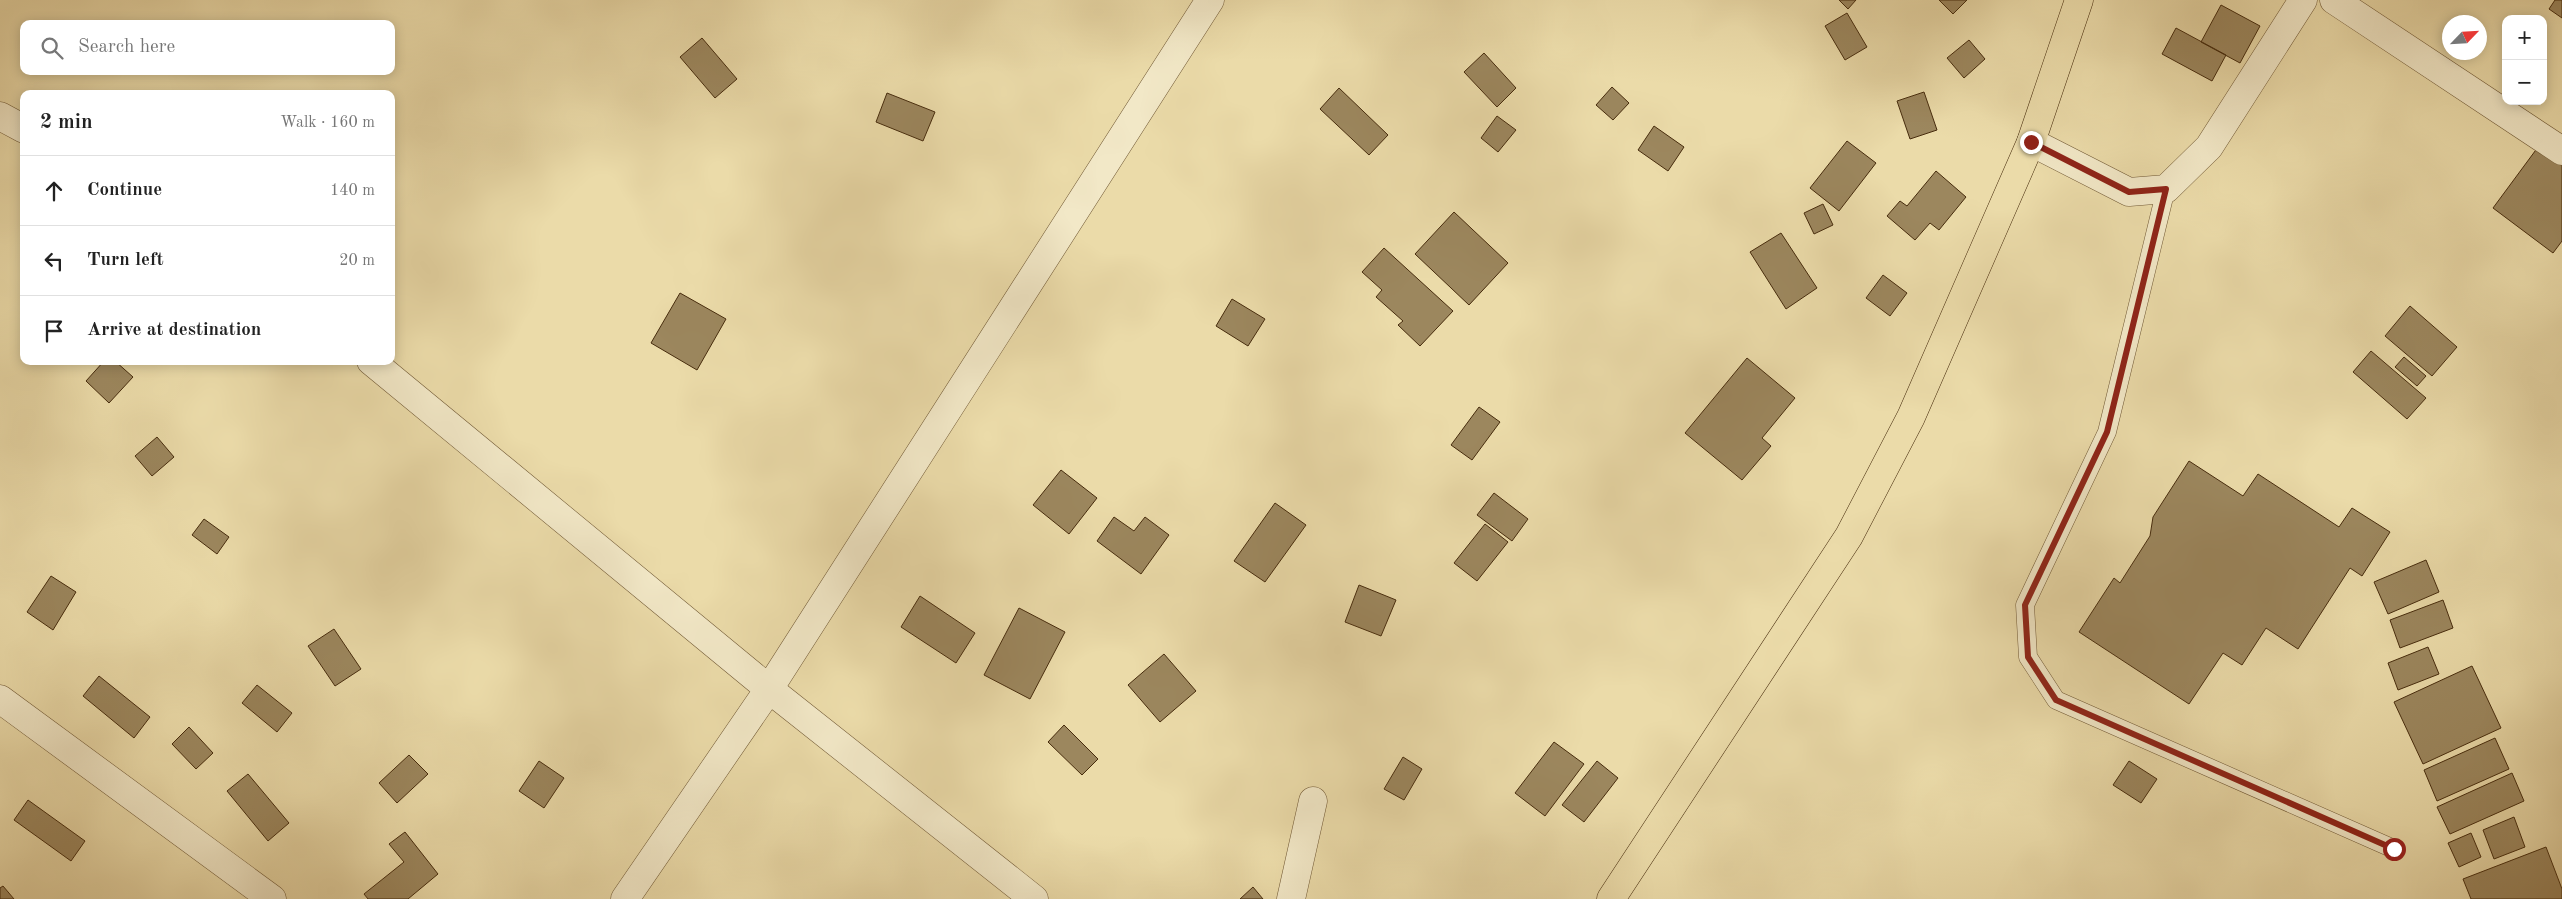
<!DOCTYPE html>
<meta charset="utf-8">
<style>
body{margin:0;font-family:"Old Standard TT",serif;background:#f2f2f2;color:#222}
.controls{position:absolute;right:15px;top:15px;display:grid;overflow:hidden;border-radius:10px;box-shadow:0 2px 12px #0003}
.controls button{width:45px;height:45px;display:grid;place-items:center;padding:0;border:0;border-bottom:1px solid #e0e0e0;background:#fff;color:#222;font:25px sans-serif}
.compass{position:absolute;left:2442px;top:15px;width:45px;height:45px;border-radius:50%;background:#fff;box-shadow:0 2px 12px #0003;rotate:65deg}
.stop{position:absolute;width:15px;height:15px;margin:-11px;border:4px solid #8f2418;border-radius:50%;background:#fff}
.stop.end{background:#8f2418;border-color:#fff;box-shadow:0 1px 5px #0008}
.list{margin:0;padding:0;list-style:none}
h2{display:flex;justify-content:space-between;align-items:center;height:65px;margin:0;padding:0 20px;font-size:21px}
h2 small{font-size:16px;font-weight:400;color:#767676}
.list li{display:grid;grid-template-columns:32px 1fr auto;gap:15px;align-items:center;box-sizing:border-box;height:70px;padding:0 20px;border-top:1px solid #e0e0e0}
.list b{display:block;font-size:19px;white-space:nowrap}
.list em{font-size:16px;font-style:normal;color:#767676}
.icon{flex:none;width:28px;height:28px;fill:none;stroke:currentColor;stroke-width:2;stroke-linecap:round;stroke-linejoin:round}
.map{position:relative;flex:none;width:2562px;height:899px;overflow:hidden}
.search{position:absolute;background:#fff;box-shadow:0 2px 12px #0003;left:20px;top:20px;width:375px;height:55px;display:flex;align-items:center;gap:12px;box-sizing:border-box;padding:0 18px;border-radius:10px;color:#767676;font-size:19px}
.panel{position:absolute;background:#fff;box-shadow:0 2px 12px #0003;left:20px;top:90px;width:375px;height:275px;border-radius:10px}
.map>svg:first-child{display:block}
</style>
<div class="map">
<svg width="2562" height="899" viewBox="0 0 2562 899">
<rect width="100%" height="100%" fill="#ebdba9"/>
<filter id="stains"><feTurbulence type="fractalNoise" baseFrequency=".004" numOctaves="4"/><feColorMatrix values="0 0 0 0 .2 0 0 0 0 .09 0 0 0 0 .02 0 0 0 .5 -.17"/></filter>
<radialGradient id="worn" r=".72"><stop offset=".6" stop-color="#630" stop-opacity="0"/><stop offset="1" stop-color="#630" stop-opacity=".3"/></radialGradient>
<!-- building -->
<path fill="#9c875e" stroke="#472c0d" d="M1839,0H1856L1848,9Z
M1939,0H1967L1953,14Z
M2555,0H2562V18L2549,9Z
M2221,5L2260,26L2240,63L2201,42Z
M1847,13L1867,47L1845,60L1825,26Z
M2176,28L2226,55L2212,81L2162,54Z
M702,38L737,79L715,98L680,57Z
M1969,40L1985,59L1964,78L1947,58Z
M1484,53L1516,88L1497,107L1464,72Z
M1612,87L1629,103L1613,120L1596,105Z
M1339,88L1388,135L1369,155L1320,109Z
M1924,92L1937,130L1910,139L1897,101Z
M887,93L935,112L923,141L876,122Z
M1497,116L1516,130L1498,152L1481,138Z
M1654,126L1684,147L1668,171L1638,150Z
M1847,141L1876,163L1839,211L1810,188Z
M2541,143L2562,159V241L2553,253L2493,208Z
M1936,171L1966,197L1939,230L1930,223L1915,240L1887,216L1900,201L1907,206Z
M1823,204L1833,225L1814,234L1804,213Z
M1454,212L1508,263L1469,305L1415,254Z
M1781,233L1817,288L1786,309L1750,252Z
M1384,248L1453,311L1420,346L1398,325L1403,321L1376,297L1382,290L1362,272Z
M1883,275L1907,293L1890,316L1866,298Z
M680,293L726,319L697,370L651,343Z
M1232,299L1265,319L1248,346L1216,326Z
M2410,306L2457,347L2432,376L2385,336Z
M2371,351L2426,398L2407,419L2353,372Z
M2404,357L2426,376L2417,386L2395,367Z
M1747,358L1795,398L1762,438L1771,446L1742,480L1685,433Z
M104,361H115L133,377L109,403L86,381Z
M1479,407L1500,422L1472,460L1451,445Z
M157,437L174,457L152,476L135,456Z
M2189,461L2243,496L2258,474L2339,527L2352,508L2390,532L2362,576L2350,568L2298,649L2266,628L2242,665L2223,653L2189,704L2079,632L2114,578L2120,583L2150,536L2153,517Z
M1061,470L1097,498L1069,534L1033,505Z
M1494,493L1528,519L1512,541L1477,515Z
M1275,503L1306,525L1265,582L1234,561Z
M1114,517L1134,531L1145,517L1169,535L1141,574L1097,541Z
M204,519L229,537L217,554L192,535Z
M1485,524L1508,542L1477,581L1454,563Z
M2426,560L2439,592L2388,614L2374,582Z
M51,576L76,592L53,630L27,612Z
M1359,585L1396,600L1381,636L1345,622Z
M920,596L975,633L956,663L901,627Z
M2443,600L2453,628L2400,648L2390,620Z
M1019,608L1065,632L1030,699L984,675Z
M334,629L361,669L335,686L308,646Z
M2428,647L2439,674L2398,690L2388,663Z
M1164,654L1196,691L1160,722L1128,685Z
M2472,666L2501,728L2423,764L2394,702Z
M99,676L150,717L134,738L83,696Z
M257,685L292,713L277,732L242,703Z
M1064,725L1098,759L1082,775L1048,742Z
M189,727L213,753L196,769L172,744Z
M2495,738L2509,769L2437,801L2424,770Z
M1554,742L1584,764L1545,816L1515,793Z
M409,755L428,774L397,803L379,783Z
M1403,757L1422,769L1404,800L1384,789Z
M539,761L564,778L544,808L519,791Z
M1597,761L1618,778L1584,822L1562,805Z
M2129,761L2157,779L2141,803L2113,785Z
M2512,773L2524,801L2450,834L2437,807Z
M248,774L289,823L268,841L227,791Z
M28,800L85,841L71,861L14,820Z
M2514,817L2525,847L2494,859L2483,830Z
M405,832L438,874L408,899H368L364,894L404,862L389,844Z
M2471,833L2481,857L2459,867L2448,843Z
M2546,847L2562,889V899H2471L2463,879Z
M3,886L14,899H0V888Z
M1253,887L1263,899H1240Z"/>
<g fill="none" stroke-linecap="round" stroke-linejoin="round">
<defs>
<path id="lane" d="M2166,189L2107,432L2025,605L2028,657L2056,700L2394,849"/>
<path id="street" d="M2334,0L2562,151
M0,116L24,129
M2031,142L2129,192L2166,189L2209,147L2303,0
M371,361L769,689L1034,899
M0,699L272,899
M625,899L769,689L1210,0
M1291,899L1313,801"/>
<path id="primary" d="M1611,899L1849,536L1911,417L2031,142L2079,0"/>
</defs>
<!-- lane casing -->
<use href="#lane" stroke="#705834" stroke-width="19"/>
<!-- street casing -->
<use href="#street" stroke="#705834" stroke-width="29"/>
<!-- primary casing -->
<use href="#primary" stroke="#472c0d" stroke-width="29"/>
<!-- lane -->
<use href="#lane" stroke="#f2e8c7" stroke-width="18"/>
<!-- street -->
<use href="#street" stroke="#f2e8c7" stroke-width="28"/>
<!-- primary -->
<use href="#primary" stroke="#ebdba9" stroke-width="28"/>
</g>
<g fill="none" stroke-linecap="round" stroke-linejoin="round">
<!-- route -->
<path stroke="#8f2418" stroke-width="6" d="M2031,142L2129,192L2166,189L2107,432L2025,605L2028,657L2056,700L2394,849"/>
</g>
<rect width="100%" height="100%" filter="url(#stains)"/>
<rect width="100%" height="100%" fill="url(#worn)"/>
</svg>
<div class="controls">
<button>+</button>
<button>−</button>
</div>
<svg class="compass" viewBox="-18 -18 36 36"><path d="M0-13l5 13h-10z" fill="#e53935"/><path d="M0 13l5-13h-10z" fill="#767676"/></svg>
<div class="stop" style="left:2394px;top:849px"></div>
<div class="stop end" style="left:2031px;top:142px"></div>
<div class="search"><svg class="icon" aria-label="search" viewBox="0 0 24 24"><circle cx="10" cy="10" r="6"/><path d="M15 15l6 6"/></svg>Search here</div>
<section class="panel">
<h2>2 min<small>Walk · 160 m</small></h2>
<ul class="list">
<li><svg class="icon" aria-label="ahead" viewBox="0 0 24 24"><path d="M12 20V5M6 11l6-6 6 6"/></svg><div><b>Continue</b></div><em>140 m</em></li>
<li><svg class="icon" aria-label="left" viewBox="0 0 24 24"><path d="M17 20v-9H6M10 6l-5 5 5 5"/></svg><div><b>Turn left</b></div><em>20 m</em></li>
<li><svg class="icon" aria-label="arrive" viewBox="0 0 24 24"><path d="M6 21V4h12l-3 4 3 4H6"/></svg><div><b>Arrive at destination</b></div></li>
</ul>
</section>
</div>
